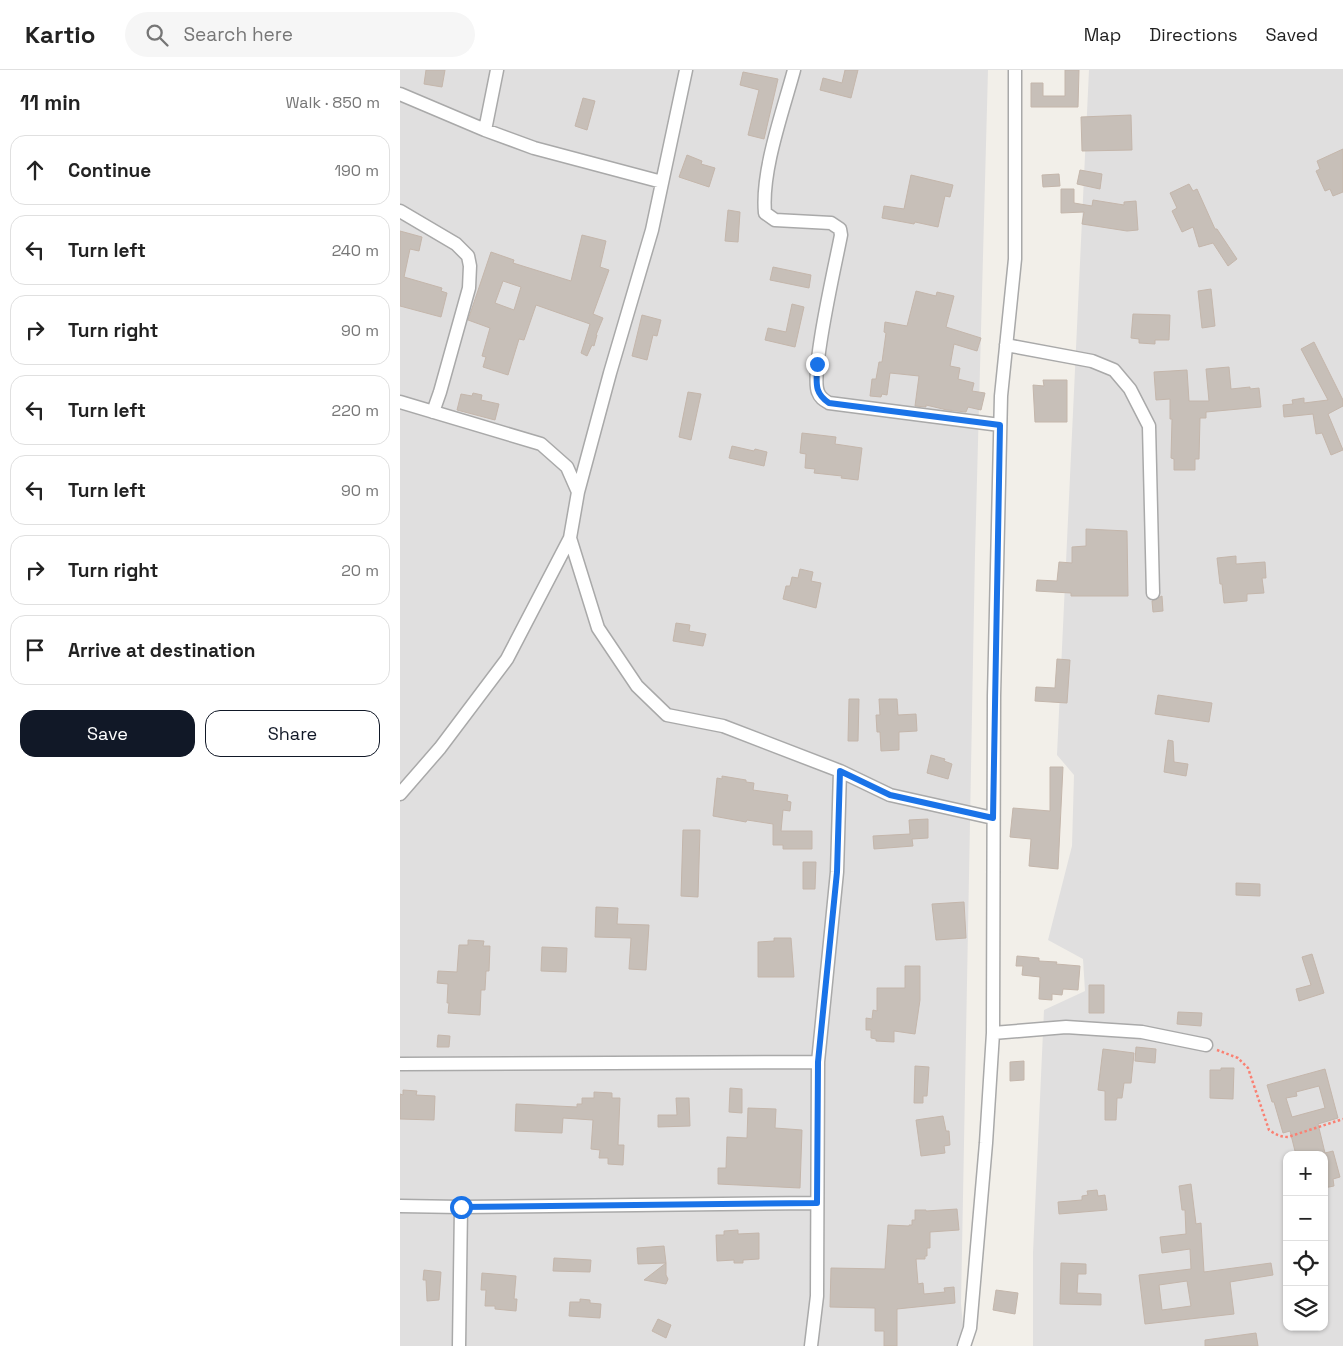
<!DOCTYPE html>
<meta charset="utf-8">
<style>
body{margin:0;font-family:"Space Grotesk",sans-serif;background:#f6f6f6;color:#222}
.controls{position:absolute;right:15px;bottom:15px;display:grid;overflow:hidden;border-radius:10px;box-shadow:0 1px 4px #0004}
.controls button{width:45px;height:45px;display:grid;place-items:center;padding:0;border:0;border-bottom:1px solid #e0e0e0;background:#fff;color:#222;font:25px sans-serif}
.stop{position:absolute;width:15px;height:15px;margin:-11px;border:4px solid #1a73e8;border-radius:50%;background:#fff}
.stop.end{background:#1a73e8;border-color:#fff;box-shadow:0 1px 5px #0008}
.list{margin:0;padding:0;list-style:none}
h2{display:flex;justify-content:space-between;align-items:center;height:65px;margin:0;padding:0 20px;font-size:21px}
h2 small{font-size:16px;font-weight:400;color:#767676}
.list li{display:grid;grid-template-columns:32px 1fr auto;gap:15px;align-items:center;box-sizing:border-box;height:70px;margin:0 10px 10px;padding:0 10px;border:1px solid #e0e0e0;border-radius:15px}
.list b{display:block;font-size:19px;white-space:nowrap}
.list em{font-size:16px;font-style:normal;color:#767676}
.actions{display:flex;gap:10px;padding:15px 20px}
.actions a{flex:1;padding:11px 0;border:1px solid #111827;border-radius:15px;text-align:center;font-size:18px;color:#111827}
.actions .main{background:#111827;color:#fff}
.icon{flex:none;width:28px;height:28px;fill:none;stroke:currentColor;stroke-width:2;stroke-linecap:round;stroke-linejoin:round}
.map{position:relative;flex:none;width:943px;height:1276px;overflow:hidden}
header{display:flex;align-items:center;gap:30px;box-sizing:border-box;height:70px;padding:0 25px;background:#fff;border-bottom:1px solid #e0e0e0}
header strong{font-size:24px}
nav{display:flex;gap:28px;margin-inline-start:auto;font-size:18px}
.search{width:350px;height:45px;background:#f6f6f6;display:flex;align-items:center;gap:12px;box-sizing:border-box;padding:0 18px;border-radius:28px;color:#767676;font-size:19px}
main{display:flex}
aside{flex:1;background:#fff}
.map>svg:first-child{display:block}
</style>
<header>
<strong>Kartio</strong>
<div class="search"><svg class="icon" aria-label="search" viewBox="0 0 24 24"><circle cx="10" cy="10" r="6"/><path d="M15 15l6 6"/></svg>Search here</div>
<nav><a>Map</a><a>Directions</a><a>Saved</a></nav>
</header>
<main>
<aside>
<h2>11 min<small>Walk · 850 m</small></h2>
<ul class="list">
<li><svg class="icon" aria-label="ahead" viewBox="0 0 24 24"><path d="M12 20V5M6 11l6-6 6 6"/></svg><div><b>Continue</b></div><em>190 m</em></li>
<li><svg class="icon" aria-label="left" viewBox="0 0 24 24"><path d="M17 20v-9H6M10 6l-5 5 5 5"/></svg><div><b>Turn left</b></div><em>240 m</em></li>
<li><svg class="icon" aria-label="right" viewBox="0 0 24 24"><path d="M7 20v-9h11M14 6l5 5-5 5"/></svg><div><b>Turn right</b></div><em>90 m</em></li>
<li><svg class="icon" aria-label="left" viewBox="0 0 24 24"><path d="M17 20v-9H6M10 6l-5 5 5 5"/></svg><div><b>Turn left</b></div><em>220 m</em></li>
<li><svg class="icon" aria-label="left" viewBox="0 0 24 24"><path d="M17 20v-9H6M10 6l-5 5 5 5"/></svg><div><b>Turn left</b></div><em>90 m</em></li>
<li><svg class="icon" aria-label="right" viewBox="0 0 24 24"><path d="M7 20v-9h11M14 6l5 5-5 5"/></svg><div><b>Turn right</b></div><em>20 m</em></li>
<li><svg class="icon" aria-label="arrive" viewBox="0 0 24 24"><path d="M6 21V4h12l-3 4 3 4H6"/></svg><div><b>Arrive at destination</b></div></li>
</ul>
<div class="actions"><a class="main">Save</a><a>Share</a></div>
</aside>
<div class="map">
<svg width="943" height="1276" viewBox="0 0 943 1276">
<rect width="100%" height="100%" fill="#f2efe9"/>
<!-- residential -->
<path fill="#e0dfdf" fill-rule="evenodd" d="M0,0H588L575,484L561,1234L565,1276H0Z
M689,0H943V1276H633V1183L644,940L685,921L683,889L648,870L672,776L674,705L657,685ZM887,1085H924V1257H887Z"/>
<!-- building -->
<path fill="#c7bfb8" stroke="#c4b6ab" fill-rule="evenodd" d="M26,0H45L42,17L24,14Z
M445,0H458L451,28L420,20L423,8L442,13Z
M665,0H679L678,37H631V13H643V26H665Z
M343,2L378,9L364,69L348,65L359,20L340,15Z
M183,28L195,31L187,60L175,56Z
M731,45L732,80L682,81L681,47Z
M943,79V122L933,126L930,119L925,121L916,101L920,99L917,91Z
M287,85L302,91L301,94L315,98L309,117L279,107Z
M680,100L702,104L700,119L677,114Z
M659,104L660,116L643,117L642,105Z
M511,105L553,115L550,127L545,126L538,157L515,152L514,154L482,148L484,136L504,139Z
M789,114L793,121L797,119L815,159H817L837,189L828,196L813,173L799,177L793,157L782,162L772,141L777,138L770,123Z
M661,119H674V133L692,136L693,130L724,135V132L736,131L738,160L727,161L682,154L684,142L661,143Z
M328,140L340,142L338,172L325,171Z
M0,161L22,167L19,181L10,179L4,207L42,218L41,221L47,223L41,247L0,236Z
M182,165L206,171L200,197L209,200L193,244L203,248L196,265H197L194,276L192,275L187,286L181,283L190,254L136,235L124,270L119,269L108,305L83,297L86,287L82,286L90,258L68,250L91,182L114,190L113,193L171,211ZM103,211L121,217L114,240L95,233Z
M373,197L411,205L409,218L370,210Z
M811,219L815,256L802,258L798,221Z
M516,221L536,226L537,222L554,226L546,257L581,268L577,281L554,274L550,296L560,298L558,309L574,313L572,321L585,323L581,340L568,337L566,342L547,340L526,335V337L515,336L519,306L500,304L490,303L487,325L482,324L481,327L470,326L472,309H476L479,292H482L486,263L484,262L485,252L507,256Z
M392,234L404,237L395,277L365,270L368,258L386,262Z
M733,244L770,245L769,270H755V274L739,273V269L731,268Z
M242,245L261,250L257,266L253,265L247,290L232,286Z
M914,272L943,330V336L928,344L943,380L931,385L922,363L916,364L913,344L884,347L883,335L893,334L892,330L904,328V333L928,330L901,279Z
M829,297L831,319L850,317V319L859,318L861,337L806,342V348H800L799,389H795V400H774V389L771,388L772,349H770V329L756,330L754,302L787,300L789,331H809L806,299Z
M643,310H667V352H635L633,315L644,316Z
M288,322L301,324L291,370L279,367Z
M73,323L82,325L81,330L99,334L95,350L57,340L61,324L72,326Z
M402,363L436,367L435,374L462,378L458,410L441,408L442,406L414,403L415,399L405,398L406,384L400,383Z
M332,376L354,381L355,379L367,382L364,396L329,388Z
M686,459L727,461L728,526H671V523L636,521L637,510L657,511L659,492L672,493V477L686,476Z
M836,486V494L865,492L866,508H862L864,523L847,524V531L824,533L822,514H820L817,488Z
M400,499L413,502L411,511L421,513L416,538L383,529L386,516H390L392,507L398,508Z
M762,526L763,541L753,542L752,531Z
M276,553L290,555L289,561L306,564L303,576L273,571Z
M657,589L670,590L667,633L635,631L636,617L655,618Z
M758,625L812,633L809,652L755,644Z
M449,629H459L458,671H448Z
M479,629H497L498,645L516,644L517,661L499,662V680L481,681L480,662H477L476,645H480Z
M768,670L773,671L774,692L788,694L786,706L764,702Z
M531,685L545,689L544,691L552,694L548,709L527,703Z
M650,697H663L658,799L629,796L631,769L610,767L613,738L650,741Z
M322,706L346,710V712L354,713L353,720L388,725L387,731L391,732L390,741L383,740L381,761H412V779H383V775H373V754L347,750L346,752L313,746L317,708L322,709Z
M528,749V768L512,769L513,776L474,779L473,766L510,764L509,750Z
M283,760H300L298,827L281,826Z
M403,792H416L415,819H403Z
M836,813L860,814V826L836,825Z
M564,832L566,868L536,870L532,834Z
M196,837L218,838L217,854L249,855L246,900L229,899L231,868L195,867Z
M374,868H391L394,907H358V872L374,871Z
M68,870L84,871L83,876H90L89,901H86L85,920H81L80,945L48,943L49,933H47L48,914L37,913L38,901L57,902L59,875H68Z
M142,877L167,878L166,902L141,901Z
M912,884L924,923L899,931L896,919L911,915L902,887Z
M617,886L639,888V891L657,892L656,894L680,896L678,920L663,919L662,925L652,924V930L639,929L640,907L622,905L623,896H616Z
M505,896H520V930L515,964L494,961V972L476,971V969L471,968V960H466V948L472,949L473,940L477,941V918H505Z
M689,915H704V943H689Z
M778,942L802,943L801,956L777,954Z
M38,965L50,966L49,977H37Z
M736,977L756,979L755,993L735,991Z
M703,979L734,983L731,1013H724L722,1028H717L716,1050H705V1021L698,1020Z
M624,991V1010L610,1011V992Z
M515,996L529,997L527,1026H523V1033H514Z
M821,998H834L833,1029L810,1028V1000H821Z
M925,999L938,1048L918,1054L925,1083L933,1081L940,1107L933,1109L934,1116L924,1118V1085H896L890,1061L883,1063L874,1032H872L867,1015ZM919,1016L925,1038L892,1047L886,1028L897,1026L896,1022Z
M330,1018L342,1019V1043L329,1042Z
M3,1020L17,1021L16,1025L35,1026L34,1050L0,1049V1024L3,1025Z
M194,1022L212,1023V1028H220L218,1075H224L223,1095L208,1094V1088H199L200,1080L191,1079L193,1050L163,1048L162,1063L115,1061L116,1034L177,1037V1034H182V1028H194Z
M276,1028H289L290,1056L258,1057V1045H277Z
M348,1038L376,1039L375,1058L402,1060L400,1118L318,1114V1098H326L327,1067L347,1068Z
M543,1046L546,1061H549L550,1075L544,1076L545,1083L521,1086L516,1050Z
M791,1114L796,1154L801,1153L804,1202L871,1193L873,1205L830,1212L834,1244L745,1254L739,1205L791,1199L790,1179L762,1183L760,1167L786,1164L785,1140H782L779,1116ZM787,1211L791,1236L762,1240L759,1215Z
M697,1120L698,1126L705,1125L707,1140L659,1144L658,1132L682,1130V1126L688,1125L687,1121Z
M557,1139L559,1160L530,1162V1178H527V1186H525V1189H516L518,1214L523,1213L524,1224L545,1222L544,1218L554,1217L555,1233L497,1239V1276H484V1261H475V1238L430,1237L431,1198L485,1199L488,1155L509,1156V1155H512V1150H515V1140H526V1141Z
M338,1160V1164L359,1163V1189L343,1190V1193H334V1190L317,1191L316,1165H324V1161Z
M264,1176L266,1193L238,1194L237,1178Z
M154,1188L191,1190L190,1202L153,1201Z
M266,1193V1205L268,1209L266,1214L244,1210Z
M661,1193L686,1194V1204H678L677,1223L701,1224V1235L660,1234Z
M24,1200L41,1202L39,1230L27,1231L26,1210H23Z
M82,1203L116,1206L114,1229H117L116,1241L95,1239V1236H85L86,1220H81Z
M596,1220L618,1223L615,1244L593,1240Z
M180,1229L190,1230V1233L201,1234L200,1248L169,1246L170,1232H180Z
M258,1249L271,1255L266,1268L252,1261Z
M856,1263L858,1276H805V1270Z"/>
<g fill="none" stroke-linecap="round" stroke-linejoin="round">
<defs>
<path id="street" d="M394,0C383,41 361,101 365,143L375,150L431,153L440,159L441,165C436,192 410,303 418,322C420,328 424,330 429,333L600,355
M0,24L85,60L134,78L262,112
M85,60L97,0
M0,141L56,174L68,186L70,196L69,218L40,322L33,342
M606,275L692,291L714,300L730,319L749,356L753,523
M0,332L141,374L167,397L178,422L170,468L198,558L237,616L267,645L323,656L440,701L437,802L418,992L417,1226L411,1276
M178,422L210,303L252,160L286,0
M440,701L490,725L593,748
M0,724L40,678L107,589L170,468
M593,963L666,957L742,962L806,975
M0,994L418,992
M0,1136L61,1137L417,1133
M59,1276L61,1137
M564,1276L570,1258L586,1073L593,963L594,626L601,326L615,189V0"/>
</defs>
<!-- street casing -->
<use href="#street" stroke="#a9a9a9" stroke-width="15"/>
<!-- path -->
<path stroke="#fa8072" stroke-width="2.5" stroke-dasharray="2.5 2.5" stroke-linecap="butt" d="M817,980L838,988L848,998L869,1060C875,1064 880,1067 888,1067L943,1049"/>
<!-- street -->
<use href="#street" stroke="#fff" stroke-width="12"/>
</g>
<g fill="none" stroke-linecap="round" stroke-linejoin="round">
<!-- route -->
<path stroke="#1a73e8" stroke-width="6" d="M61,1137L417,1133L418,992L437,802L440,701L490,725L593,748L600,355L429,333C413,322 417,312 417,294"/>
</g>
</svg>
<div class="controls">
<button>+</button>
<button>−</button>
<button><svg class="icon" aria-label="locate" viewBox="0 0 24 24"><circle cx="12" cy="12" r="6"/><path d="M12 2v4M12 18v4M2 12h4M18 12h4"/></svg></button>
<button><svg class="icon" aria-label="layers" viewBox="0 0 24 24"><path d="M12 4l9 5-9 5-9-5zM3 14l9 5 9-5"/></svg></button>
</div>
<div class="stop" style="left:61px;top:1137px"></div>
<div class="stop end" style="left:417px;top:294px"></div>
</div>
</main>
